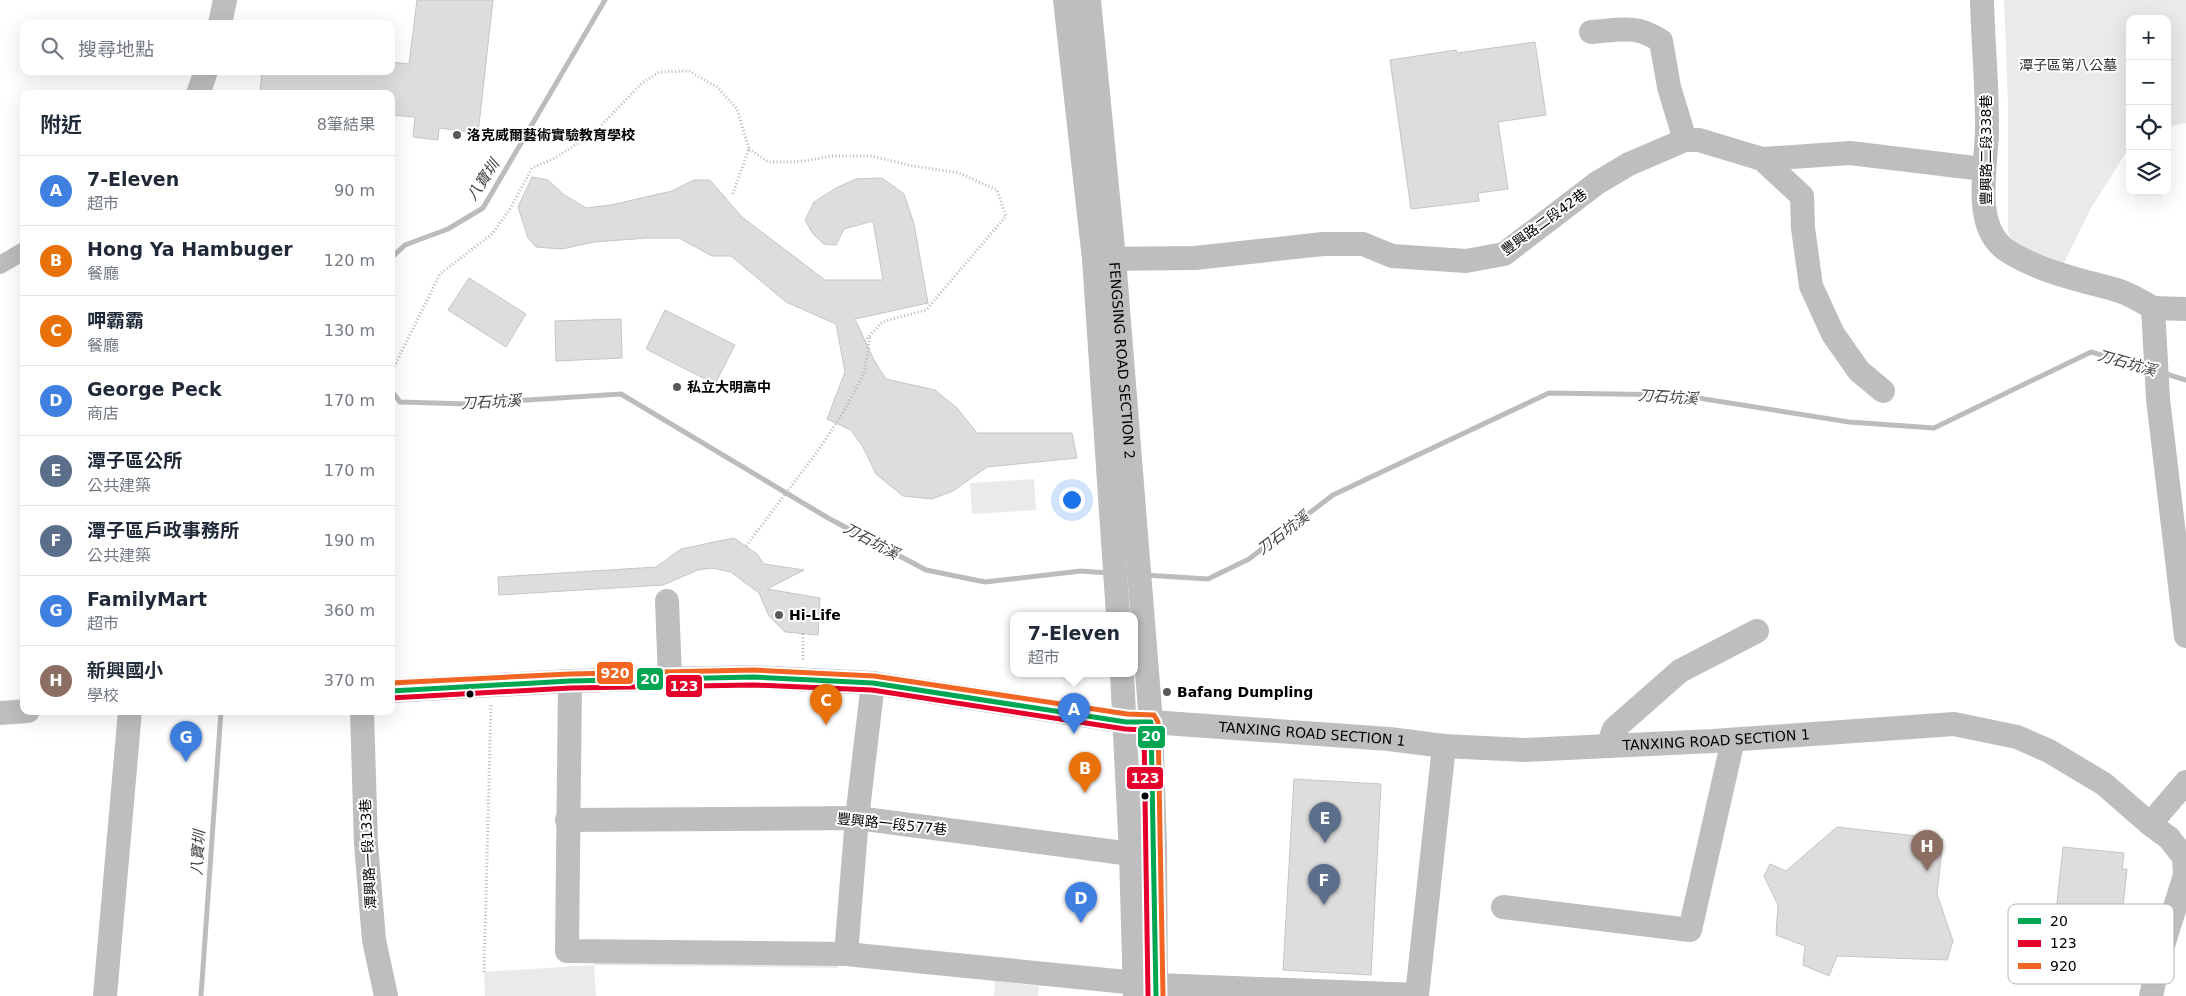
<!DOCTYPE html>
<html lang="zh-TW">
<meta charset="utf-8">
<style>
body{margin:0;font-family:"DejaVu Sans","Noto Sans TC",sans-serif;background:#f6f6f7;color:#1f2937}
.controls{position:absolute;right:15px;top:15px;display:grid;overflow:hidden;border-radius:10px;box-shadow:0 5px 20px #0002}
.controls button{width:45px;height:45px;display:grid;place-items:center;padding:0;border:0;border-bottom:1px solid #e0e1e3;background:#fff;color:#1f2937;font:25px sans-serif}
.you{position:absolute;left:1071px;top:499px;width:18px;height:18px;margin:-12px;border:4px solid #fff;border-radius:50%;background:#1a73e8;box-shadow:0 0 0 8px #1a73e833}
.badge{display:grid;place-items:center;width:32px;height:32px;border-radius:50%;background:#111827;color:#fff;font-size:16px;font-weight:700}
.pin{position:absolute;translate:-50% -41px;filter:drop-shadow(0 1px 2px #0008)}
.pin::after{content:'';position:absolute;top:26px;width:18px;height:15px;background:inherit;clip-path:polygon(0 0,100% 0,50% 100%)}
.popup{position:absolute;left:1010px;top:612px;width:128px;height:65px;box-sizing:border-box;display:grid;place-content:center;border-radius:10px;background:#fff;filter:drop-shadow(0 1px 4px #0005);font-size:16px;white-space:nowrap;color:#747a83}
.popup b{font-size:19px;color:#1f2937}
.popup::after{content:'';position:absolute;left:50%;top:100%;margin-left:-10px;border:10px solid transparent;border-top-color:#fff}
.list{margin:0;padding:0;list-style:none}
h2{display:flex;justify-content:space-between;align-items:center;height:65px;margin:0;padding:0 20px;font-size:21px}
h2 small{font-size:16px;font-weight:400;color:#747a83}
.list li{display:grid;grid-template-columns:32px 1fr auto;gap:15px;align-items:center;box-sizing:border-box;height:70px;padding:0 20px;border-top:1px solid #e0e1e3}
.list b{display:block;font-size:19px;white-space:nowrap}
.list p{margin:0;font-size:16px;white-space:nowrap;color:#747a83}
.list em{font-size:16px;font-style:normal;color:#747a83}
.icon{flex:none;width:28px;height:28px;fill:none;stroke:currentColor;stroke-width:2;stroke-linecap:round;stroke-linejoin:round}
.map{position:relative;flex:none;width:2186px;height:996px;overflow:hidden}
.search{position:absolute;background:#fff;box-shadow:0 5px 20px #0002;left:20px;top:20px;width:375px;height:55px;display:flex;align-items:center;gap:12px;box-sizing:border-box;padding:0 18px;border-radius:10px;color:#747a83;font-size:19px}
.panel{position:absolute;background:#fff;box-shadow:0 5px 20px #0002;left:20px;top:90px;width:375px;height:625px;border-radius:10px}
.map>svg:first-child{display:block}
</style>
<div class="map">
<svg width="2186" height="996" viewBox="0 0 2186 996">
<rect width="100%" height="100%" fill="#fff"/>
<!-- green -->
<path fill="#eaeaea" d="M2004,0H2186V123L2167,127V19H2130V146L2091,208L2062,267C2044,260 2014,253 2008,231V102Z
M1034,479L1036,510L972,514L970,483Z
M596,952L846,954L837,968L594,965L596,996H485L484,972L594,965Z
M995,981L1039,986L1038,996H994Z"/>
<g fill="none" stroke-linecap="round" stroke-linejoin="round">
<!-- stream -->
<path stroke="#bcbcbc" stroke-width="5" d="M391,258L405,245L448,229L483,208L605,0
M2163,373L2186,380
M391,390L400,402L467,404L621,394L828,518L926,570L985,582L1081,571L1108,573
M1144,575L1208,579L1249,559L1333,495L1549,393L1679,395L1849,422L1934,428L2091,352L2150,369
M201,996L221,711"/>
<!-- canal -->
<path stroke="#bcbcbc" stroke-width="18" d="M0,265L24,251"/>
</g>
<!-- building -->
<path fill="#ddd" stroke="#c5c5c5" d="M417,0H493L478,133L439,128L438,140L413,137L415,117L391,115V94H260L262,71H391V62L409,64Z
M1535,42L1546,115L1498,122L1508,189L1478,193L1479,201L1411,209L1390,60L1456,50L1457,53Z
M532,177L548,180L563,194L586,208L611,205L672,191L694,180H710L742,217L825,280H883L873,221L844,229L836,245L824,244L813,234L805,220L814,202L836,188L856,179L882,178L904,194L914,224L928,303L855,319L874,360L886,379L935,390L957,408L977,433H1072L1077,458L987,467L953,491L932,499L903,496L876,474L863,447L851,430L827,419L845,372L836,324L786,302L731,256H712L679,238H647L594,242L562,249L536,247L528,238L518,207Z
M469,278L526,314L506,347L448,310Z
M665,310L735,345L715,384L646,349Z
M621,319L622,358L556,361L555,321Z
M734,538L757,554L764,564L804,570L767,589L820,598L818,635L785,632L769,616L759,593L731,572L712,568L698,570L663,585L499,595L498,577L656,567L681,549Z
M1294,779L1381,784L1371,975L1283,970Z
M1837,827L1943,839L1937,894L1953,941L1947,960L1837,956L1829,976L1803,965L1805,946L1776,935L1778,905L1764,876L1770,864L1786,871Z
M2063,847L2124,853L2122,869H2127L2118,952L2105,953V959L2062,954L2063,939L2053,940Z"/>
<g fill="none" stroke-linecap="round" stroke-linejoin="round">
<!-- path -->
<path stroke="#b8b8b8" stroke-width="3" stroke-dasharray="1 2.5" stroke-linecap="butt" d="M749,149L768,162H796L833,156H872L908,165L959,173L997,190L1006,216L926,310L882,322L865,341
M391,373L440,274L492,234L510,209L532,168L555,158L594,133L642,83L659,72L689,71L717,87L737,109L749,149L732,196
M746,546L817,452L841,416L864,374L870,337
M803,634V661
M484,972L491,705"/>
<!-- minor -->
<g stroke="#bebebe" stroke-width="24">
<path d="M1065,0L1094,259L1118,615"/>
<path id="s1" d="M1089,0L1114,259L1151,722L1155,848L1156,996"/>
<path d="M1982,0C1983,42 1987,83 1987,125C1988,162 1969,228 2009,252C2043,273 2082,280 2120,291C2131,295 2143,302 2153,308L2158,399L2186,636"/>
<path d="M220,24L225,0"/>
<path d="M1591,32C1620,30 1636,24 1661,41L1669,87L1685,140"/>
<path d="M198,94L206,71"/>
<path d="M1762,159L1802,196L1803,228L1811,286L1833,334L1859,371L1883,391"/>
<path d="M1094,259L1195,258L1323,244H1363L1392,256L1466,261L1504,254L1597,183L1629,164L1685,140H1699L1762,159L1850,153L1983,169"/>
<path d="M2153,308L2186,309"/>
<path d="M667,601L670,678"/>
<path d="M1122,673L1131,854L1135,996"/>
<path d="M570,681L567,951L846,954L1157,985L1417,995L1444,746"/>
<path id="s2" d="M391,691L570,681L754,677L873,683L1126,722H1151L1389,739L1444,746L1525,750L1713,741L1954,724L2017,737L2049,751L2104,784L2150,824L2186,782"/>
<path d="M362,711L366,844L374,940L386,996"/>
<path d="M0,713L28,711"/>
<path d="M1608,746L1614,729L1680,671L1757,631"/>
<path d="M567,820L857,818L1131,854L1155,848"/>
<path d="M2150,824L2169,838L2184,857L2185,875L2160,955L2151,996"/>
<path d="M1503,907L1690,930L1733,740"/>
<path d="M846,954L857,818L873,683"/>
<path d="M105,996L130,711"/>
</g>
<defs>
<path id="bus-1" d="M391,691L570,681L754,677L873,683L1126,722H1151L1156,996"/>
<path id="bus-2" d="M391,698L570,688L754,685L872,690L1125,729L1144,730L1148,996"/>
<path id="bus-3" d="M391,683L570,674L754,670L874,676L1127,714L1154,715L1158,722L1163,996"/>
</defs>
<!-- bus-1 casing -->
<use href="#bus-1" stroke="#fff" stroke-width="9"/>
<!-- bus-2 casing -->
<use href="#bus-2" stroke="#fff" stroke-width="9"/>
<!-- bus-3 casing -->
<use href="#bus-3" stroke="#fff" stroke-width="9"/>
<!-- bus-1 -->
<use href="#bus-1" stroke="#00a651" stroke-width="5"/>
<!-- bus-2 -->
<use href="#bus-2" stroke="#e4002b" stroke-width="5"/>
<!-- bus-3 -->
<use href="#bus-3" stroke="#f26522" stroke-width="5"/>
</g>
<!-- markers -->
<g fill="#595959" stroke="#fff" stroke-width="2">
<circle cx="457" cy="135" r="5"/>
<circle cx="677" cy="387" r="5"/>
<circle cx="779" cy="615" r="5"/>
<circle cx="1167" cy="692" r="5"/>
</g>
<g fill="#000" stroke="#fff" stroke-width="2">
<circle cx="470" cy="694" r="4.5"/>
<circle cx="1145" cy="796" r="4.5"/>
</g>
<g text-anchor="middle" stroke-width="4" stroke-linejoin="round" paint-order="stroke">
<!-- park labels -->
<g font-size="14" fill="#303030" stroke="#fff">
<text x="2068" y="70">潭子區第八公墓</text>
</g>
<!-- poi labels -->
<g font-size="14" font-weight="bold" fill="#000" stroke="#fff" text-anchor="start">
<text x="467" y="140">洛克威爾藝術實驗教育學校</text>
<text x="687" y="392">私立大明高中</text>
<text x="789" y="620">Hi-Life</text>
<text x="1177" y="697">Bafang Dumpling</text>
</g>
<!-- street labels -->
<g font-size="14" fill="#000" stroke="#fff">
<text transform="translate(1986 150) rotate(-90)" y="5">豐興路二段338巷</text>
<text transform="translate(1544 222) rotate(-36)" y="5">豐興路二段42巷</text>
<text dy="5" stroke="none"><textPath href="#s1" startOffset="362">FENGSING ROAD SECTION 2</textPath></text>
<text dy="5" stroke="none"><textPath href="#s2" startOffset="925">TANXING ROAD SECTION 1</textPath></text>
<text dy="5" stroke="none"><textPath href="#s2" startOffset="1330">TANXING ROAD SECTION 1</textPath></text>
<text transform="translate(892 824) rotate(6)" y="5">豐興路一段577巷</text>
<text transform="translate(368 854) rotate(-93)" y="5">潭興路一段133巷</text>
</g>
<!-- water labels -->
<g font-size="15" font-style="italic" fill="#414141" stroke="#fff">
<text transform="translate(483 180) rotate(-56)" y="5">八寶圳</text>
<text transform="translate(2127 363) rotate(16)" y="5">刀石坑溪</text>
<text transform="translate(1668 397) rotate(4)" y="5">刀石坑溪</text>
<text transform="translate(491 402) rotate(-3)" y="5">刀石坑溪</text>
<text transform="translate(1283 533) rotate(-37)" y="5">刀石坑溪</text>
<text transform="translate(871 541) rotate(28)" y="5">刀石坑溪</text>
<text transform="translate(198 853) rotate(-86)" y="5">八寶圳</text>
</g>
</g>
<!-- legend -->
<rect x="2008" y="904" width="166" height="80" rx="8" fill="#fff" stroke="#b2b2b2" stroke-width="1"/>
<rect x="2018" y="918" width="23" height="6" fill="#00a651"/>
<rect x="2018" y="940" width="23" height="7" fill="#e4002b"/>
<rect x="2018" y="963" width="23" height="6" fill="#f26522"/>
<g font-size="14" fill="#000">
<text x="2050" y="926">20</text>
<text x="2050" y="948">123</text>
<text x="2050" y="971">920</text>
</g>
<g stroke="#fff" stroke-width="2">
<rect x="596" y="661" width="38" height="24" rx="5" fill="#f26522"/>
<rect x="636" y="667" width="28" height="24" rx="5" fill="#00a651"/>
<rect x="665" y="674" width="38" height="24" rx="5" fill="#e4002b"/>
<rect x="1137" y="725" width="29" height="24" rx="5" fill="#00a651"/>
<rect x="1126" y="766" width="38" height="24" rx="5" fill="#e4002b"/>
</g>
<g font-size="14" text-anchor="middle" font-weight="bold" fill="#fff">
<text x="615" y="678">920</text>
<text x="650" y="684">20</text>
<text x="684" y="691">123</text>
<text x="1151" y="741">20</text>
<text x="1145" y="783">123</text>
</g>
</svg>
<div class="controls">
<button>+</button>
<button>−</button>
<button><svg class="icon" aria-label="locate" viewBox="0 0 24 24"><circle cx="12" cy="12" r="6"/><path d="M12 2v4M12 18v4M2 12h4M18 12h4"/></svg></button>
<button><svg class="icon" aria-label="layers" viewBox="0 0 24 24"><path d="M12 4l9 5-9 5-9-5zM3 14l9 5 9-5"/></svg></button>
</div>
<div class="you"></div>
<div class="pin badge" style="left:1074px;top:734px;background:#3f7fe0">A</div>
<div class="popup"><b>7-Eleven</b>超市</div>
<div class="pin badge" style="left:1085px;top:793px;background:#e8710a">B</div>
<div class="pin badge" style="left:826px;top:725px;background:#e8710a">C</div>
<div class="pin badge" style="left:1081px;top:923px;background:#3f7fe0">D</div>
<div class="pin badge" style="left:1325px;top:843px;background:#5c6f8a">E</div>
<div class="pin badge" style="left:1324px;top:905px;background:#5c6f8a">F</div>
<div class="pin badge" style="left:186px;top:762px;background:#3f7fe0">G</div>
<div class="pin badge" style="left:1927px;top:871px;background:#8d6e63">H</div>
<div class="search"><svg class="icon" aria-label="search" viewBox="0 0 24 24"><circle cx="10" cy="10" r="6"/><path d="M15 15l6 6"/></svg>搜尋地點</div>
<section class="panel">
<h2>附近<small>8筆結果</small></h2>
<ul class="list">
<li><span class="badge" style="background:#3f7fe0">A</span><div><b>7-Eleven</b><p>超市</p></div><em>90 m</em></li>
<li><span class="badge" style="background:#e8710a">B</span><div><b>Hong Ya Hambuger</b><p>餐廳</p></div><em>120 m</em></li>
<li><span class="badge" style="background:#e8710a">C</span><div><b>呷霸霸</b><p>餐廳</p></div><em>130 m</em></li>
<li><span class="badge" style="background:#3f7fe0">D</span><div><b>George Peck</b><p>商店</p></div><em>170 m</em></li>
<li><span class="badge" style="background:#5c6f8a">E</span><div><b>潭子區公所</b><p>公共建築</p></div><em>170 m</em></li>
<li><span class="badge" style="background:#5c6f8a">F</span><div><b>潭子區戶政事務所</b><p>公共建築</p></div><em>190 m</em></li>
<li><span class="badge" style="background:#3f7fe0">G</span><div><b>FamilyMart</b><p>超市</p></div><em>360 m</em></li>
<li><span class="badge" style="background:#8d6e63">H</span><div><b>新興國小</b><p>學校</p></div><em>370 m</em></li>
</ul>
</section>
</div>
